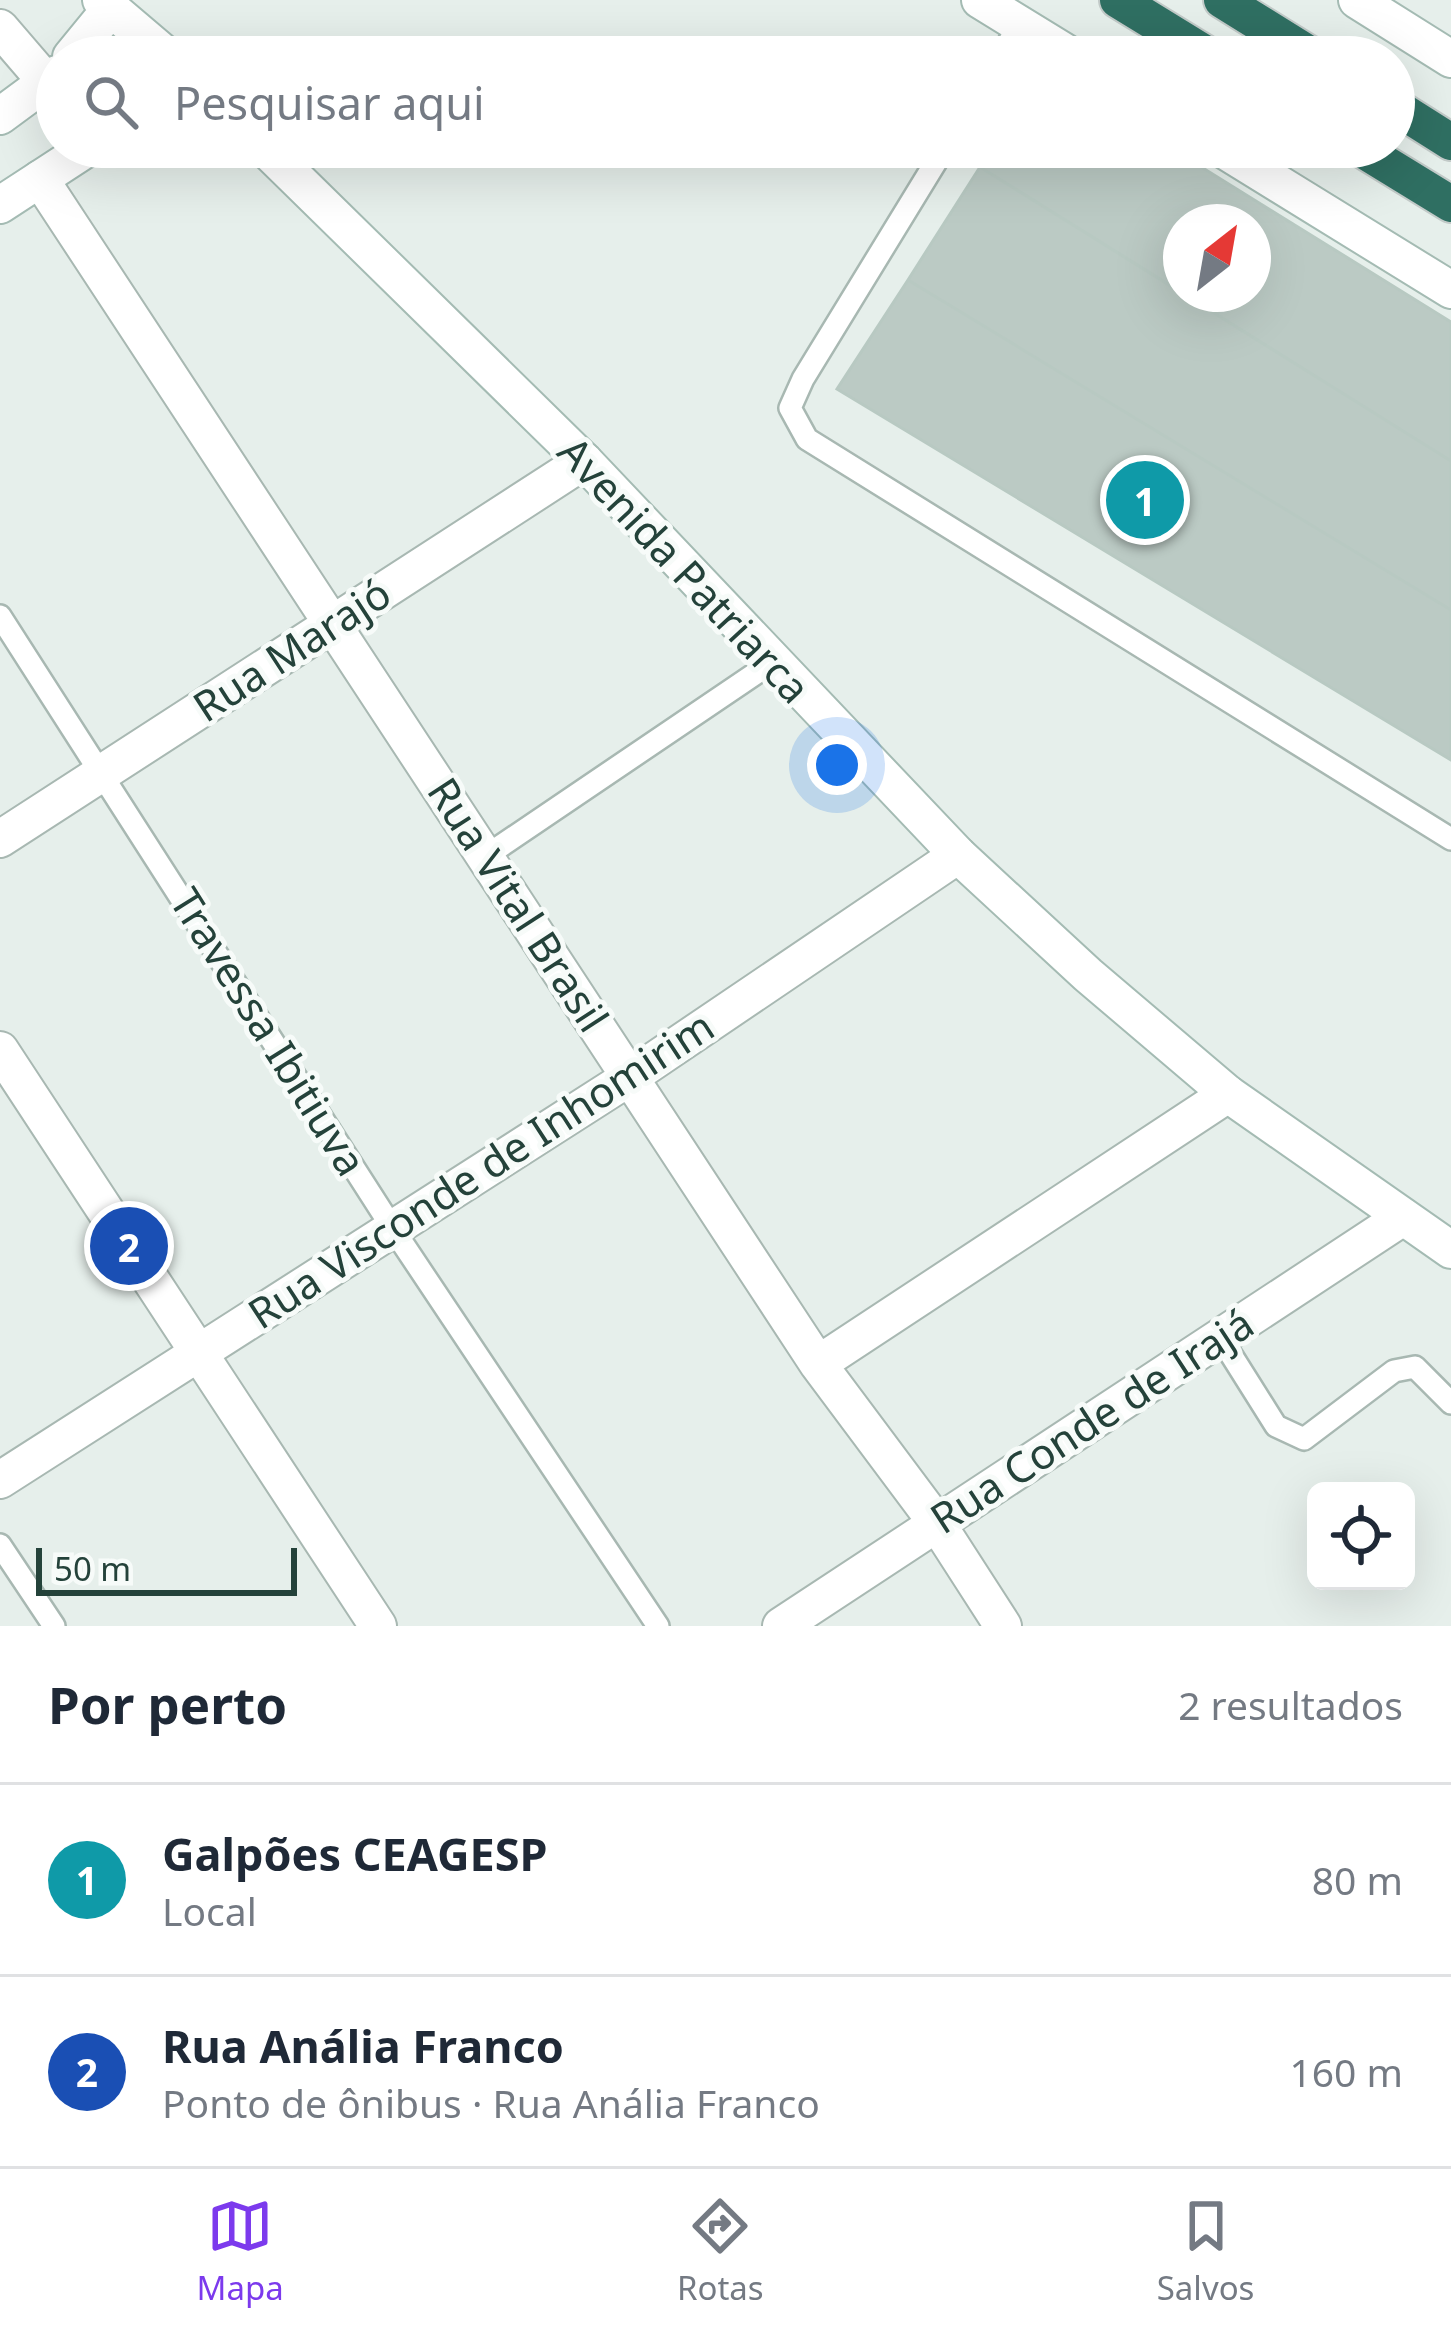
<!DOCTYPE html>
<html lang="pt">
<meta charset="utf-8">
<style>
body{margin:0;font-family:"Noto Sans",sans-serif;background:#f6f6f7;color:#1f2937}
.controls{position:absolute;right:36px;bottom:36px;display:grid;overflow:hidden;border-radius:18px;box-shadow:0 12px 48px #0002}
.controls button{width:108px;height:108px;display:grid;place-items:center;padding:0;border:0;border-bottom:3px solid #e0e1e3;background:#fff;color:#1f2937;font:60px sans-serif}
.compass{position:absolute;left:1163px;top:204px;width:108px;height:108px;border-radius:50%;background:#fff;box-shadow:0 12px 48px #0002;rotate:31deg}
.scale{position:absolute;left:36px;bottom:30px;width:261px;box-sizing:border-box;padding-left:12px;border:6px solid #24423a;border-top:0;font-size:33px;line-height:42px;white-space:nowrap;color:#24423a;-webkit-text-stroke:9px #f7fbf9;paint-order:stroke}
.you{position:absolute;left:837px;top:765px;width:42px;height:42px;margin:-30px;border:9px solid #fff;border-radius:50%;background:#1a73e8;box-shadow:0 0 0 18px #1a73e833}
.badge{display:grid;place-items:center;width:78px;height:78px;border-radius:50%;background:#7c3aed;color:#fff;font-size:39px;font-weight:700}
.pin{position:absolute;translate:-50% -50%;border:6px solid #fff;box-shadow:0 3px 12px #0006}
.list{margin:0;padding:0;list-style:none}
h2{display:flex;justify-content:space-between;align-items:center;height:156px;margin:0;padding:0 48px;font-size:51px}
h2 small{font-size:39px;font-weight:400;color:#747a83}
.list li{display:grid;grid-template-columns:78px 1fr auto;gap:36px;align-items:center;box-sizing:border-box;height:192px;padding:0 48px;border-top:3px solid #e0e1e3}
.list b{display:block;font-size:45px;white-space:nowrap}
.list p{margin:0;font-size:39px;white-space:nowrap;color:#747a83}
.list em{font-size:39px;font-style:normal;color:#747a83}
.icon{flex:none;width:66px;height:66px;fill:none;stroke:currentColor;stroke-width:2;stroke-linecap:round;stroke-linejoin:round}
.map{position:relative;flex:none;width:1451px;height:1626px;overflow:hidden}
.search{position:absolute;background:#fff;box-shadow:0 12px 48px #0002;left:36px;right:36px;top:36px;height:132px;display:flex;align-items:center;gap:30px;box-sizing:border-box;padding:0 42px;border-radius:66px;color:#747a83;font-size:45px}
.sheet{height:540px;background:#fff}
nav{display:flex;justify-content:space-around;align-items:center;box-sizing:border-box;height:168px;border-top:3px solid #e0e1e3;background:#fff;font-size:33px;color:#747a83}
nav a{display:grid;justify-items:center;gap:6px}
nav .on{color:#7c3aed}
.map>svg:first-child{display:block}
</style>
<div class="map">
<svg width="1451" height="1626" viewBox="0 0 1451 1626">
<rect width="100%" height="100%" fill="#e6efeb"/>
<!-- building -->
<path fill="#bbcac4" stroke="#b8c9c2" stroke-width="3" d="M993,147H1169L1451,322V461L1184,294H1253V222H1181V292L980,167Z
M980,167L1451,461V610L908,280Z
M908,280L1451,610V760L837,389Z"/>
<g fill="none" stroke-linecap="round" stroke-linejoin="round">
<defs>
<path id="lane" d="M1000,57L1020,24
M945,147L803,379L790,408L807,439L1451,839
M0,616L393,1229L658,1626
M486,856L771,663
M1220,1337L1276,1426L1304,1439L1394,1371L1415,1367L1451,1403
M0,1545L54,1626"/>
<path id="street" d="M0,28L49,85
M40,179L818,1364L936,1522L1003,1626
M0,839L584,461
M0,1050L378,1626
M818,1364L1228,1094
M0,1480L630,1077L958,855
M781,1626L1403,1217"/>
<path id="secondary" d="M101,0L168,57
M980,0L1073,57
M1357,0L1451,59
M71,57L111,8
M0,116L57,74
M264,147L584,461L958,855L1088,975L1228,1094L1451,1250
M1219,147L1451,290
M0,205L89,147"/>
<path id="highway" d="M1118,0L1211,57
M1222,0L1314,57
M1394,106L1451,142
M1358,147L1451,204"/>
</defs>
<!-- lane casing -->
<use href="#lane" stroke="#a8b8b2" stroke-width="26"/>
<!-- street casing -->
<use href="#street" stroke="#a8b8b2" stroke-width="40"/>
<!-- secondary casing -->
<use href="#secondary" stroke="#a4bbb3" stroke-width="40"/>
<!-- highway casing -->
<use href="#highway" stroke="#c2cac8" stroke-width="40"/>
<!-- lane -->
<use href="#lane" stroke="#fff" stroke-width="21"/>
<!-- street -->
<use href="#street" stroke="#fff" stroke-width="36"/>
<!-- secondary -->
<use href="#secondary" stroke="#fff" stroke-width="36"/>
<!-- highway -->
<use href="#highway" stroke="#2f6f62" stroke-width="36"/>
</g>
<g text-anchor="middle" stroke-width="10" stroke-linejoin="round" paint-order="stroke">
<!-- street labels -->
<g font-size="42" fill="#24423a" stroke="#f7fbf9">
<text transform="translate(684 570) rotate(47)" y="15">Avenida Patriarca</text>
<text transform="translate(292 650) rotate(-33)" y="15">Rua Marajó</text>
<text transform="translate(518 905) rotate(57)" y="15">Rua Vital Brasil</text>
<text transform="translate(268 1032) rotate(58)" y="15">Travessa Ibitiuva</text>
<text transform="translate(481 1170) rotate(-33)" y="15">Rua Visconde de Inhomirim</text>
<text transform="translate(1092 1421) rotate(-33)" y="15">Rua Conde de Irajá</text>
</g>
</g>
</svg>
<div class="controls">
<button><svg class="icon" aria-label="locate" viewBox="0 0 24 24"><circle cx="12" cy="12" r="6"/><path d="M12 2v4M12 18v4M2 12h4M18 12h4"/></svg></button>
</div>
<svg class="compass" viewBox="-18 -18 36 36"><path d="M0-13l5 13h-10z" fill="#e53935"/><path d="M0 13l5-13h-10z" fill="#747a83"/></svg>
<div class="scale">50 m</div>
<div class="you"></div>
<div class="pin badge" style="left:1145px;top:500px;background:#0f9aa8">1</div>
<div class="pin badge" style="left:129px;top:1246px;background:#1a4fb4">2</div>
<div class="search"><svg class="icon" aria-label="search" viewBox="0 0 24 24"><circle cx="10" cy="10" r="6"/><path d="M15 15l6 6"/></svg>Pesquisar aqui</div>
</div>
<section class="sheet">
<h2>Por perto<small>2 resultados</small></h2>
<ul class="list">
<li><span class="badge" style="background:#0f9aa8">1</span><div><b>Galpões CEAGESP</b><p>Local</p></div><em>80 m</em></li>
<li><span class="badge" style="background:#1a4fb4">2</span><div><b>Rua Anália Franco</b><p>Ponto de ônibus · Rua Anália Franco</p></div><em>160 m</em></li>
</ul>
</section>
<nav>
<a class="on"><svg class="icon" aria-label="map" viewBox="0 0 24 24"><path d="M3 6l6-2 6 2 6-2v14l-6 2-6-2-6 2zM9 4v14M15 6v14"/></svg>Mapa</a>
<a><svg class="icon" aria-label="directions" viewBox="0 0 24 24"><path d="M12 3l9 9-9 9-9-9zM9 14v-3h6M13 9l2 2-2 2"/></svg>Rotas</a>
<a><svg class="icon" aria-label="saved" viewBox="0 0 24 24"><path d="M7 4h10v16l-5-4-5 4z"/></svg>Salvos</a>
</nav>
